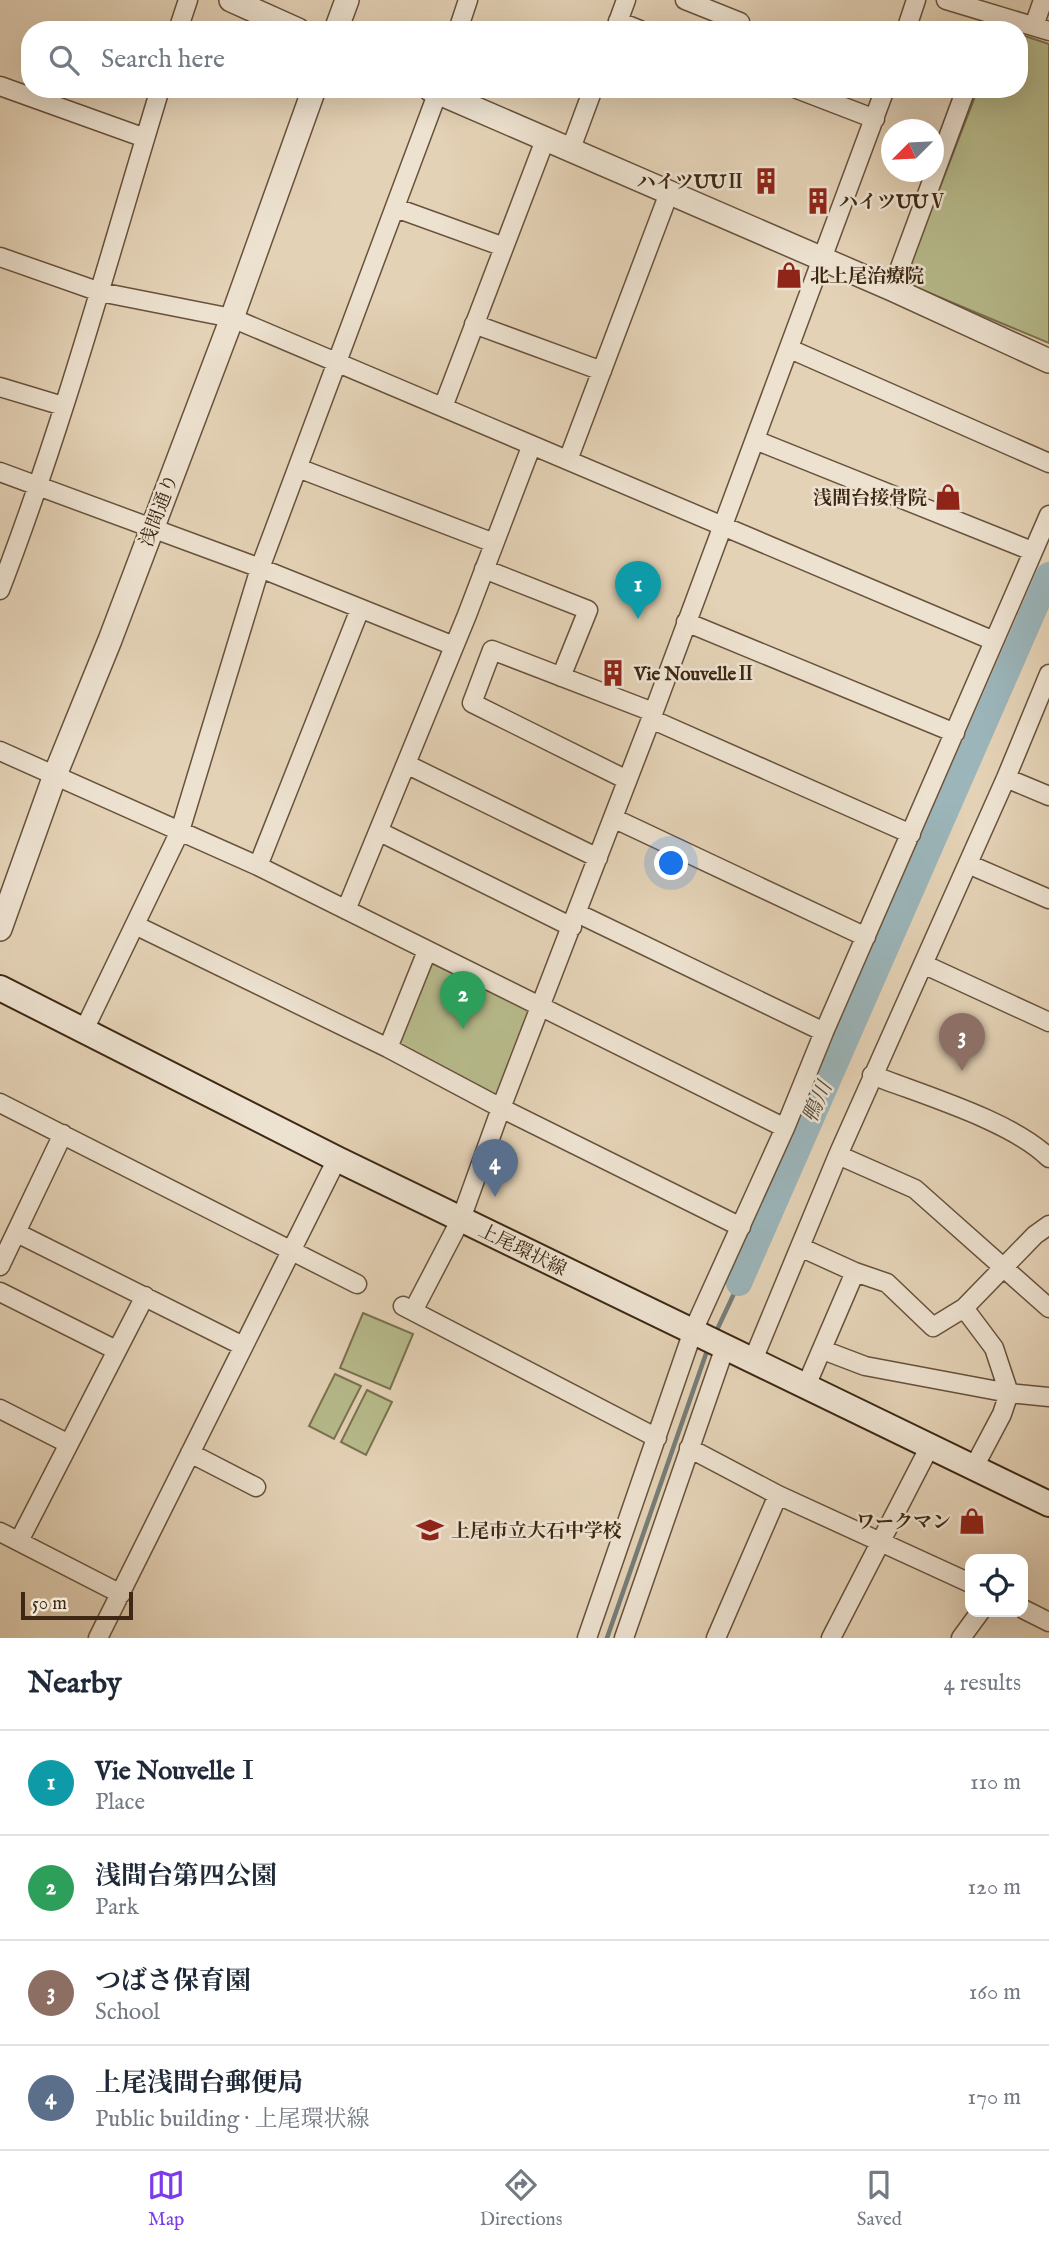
<!DOCTYPE html>
<meta charset="utf-8">
<style>
body{margin:0;font-family:"IM FELL English","Noto Serif JP",serif;background:#f6f6f7;color:#1f2937}
.controls{position:absolute;right:21px;bottom:21px;display:grid;overflow:hidden;border-radius:14px;box-shadow:0 7px 28px #0002}
.controls button{width:63px;height:63px;display:grid;place-items:center;padding:0;border:0;border-bottom:2px solid #e0e1e3;background:#fff;color:#1f2937;font:35px sans-serif}
.compass{position:absolute;left:881px;top:119px;width:63px;height:63px;border-radius:50%;background:#fff;box-shadow:0 7px 28px #0002;rotate:246deg}
.scale{position:absolute;left:21px;bottom:18px;width:112px;box-sizing:border-box;padding-left:7px;border:4px solid #3e2813;border-top:0;font-size:19px;line-height:24px;white-space:nowrap;color:#3e2813;-webkit-text-stroke:5px #ede2d0;paint-order:stroke}
.you{position:absolute;left:672px;top:864px;width:24px;height:24px;margin:-18px;border:5px solid #fff;border-radius:50%;background:#1a73e8;box-shadow:0 0 0 10px #1a73e833}
.badge{display:grid;place-items:center;width:46px;height:46px;border-radius:50%;background:#7c3aed;color:#fff;font-size:23px;font-weight:700}
.pin{position:absolute;translate:-50% -58px;filter:drop-shadow(0 2px 4px #0008)}
.pin::after{content:'';position:absolute;top:37px;width:24px;height:21px;background:inherit;clip-path:polygon(0 0,100% 0,50% 100%)}
.list{margin:0;padding:0;list-style:none}
h2{display:flex;justify-content:space-between;align-items:center;height:91px;margin:0;padding:0 28px;font-size:30px}
h2 small{font-size:23px;font-weight:400;color:#747a83}
.list li{display:grid;grid-template-columns:46px 1fr auto;gap:21px;align-items:center;box-sizing:border-box;height:105px;padding:0 28px;border-top:2px solid #e0e1e3}
.list b{display:block;font-size:26px;white-space:nowrap}
.list p{margin:0;font-size:23px;white-space:nowrap;color:#747a83}
.list em{font-size:23px;font-style:normal;color:#747a83}
.icon{flex:none;width:38px;height:38px;fill:none;stroke:currentColor;stroke-width:2;stroke-linecap:round;stroke-linejoin:round}
.map{position:relative;flex:none;width:1049px;height:1638px;overflow:hidden}
.search{position:absolute;background:#fff;box-shadow:0 7px 28px #0002;left:21px;right:21px;top:21px;height:77px;display:flex;align-items:center;gap:18px;box-sizing:border-box;padding:0 24px;border-radius:28px;color:#747a83;font-size:26px}
.sheet{height:511px;background:#fff}
nav{display:flex;justify-content:space-around;align-items:center;box-sizing:border-box;height:98px;border-top:2px solid #e0e1e3;background:#fff;font-size:19px;color:#747a83}
nav a{display:grid;justify-items:center;gap:4px}
nav .on{color:#7c3aed}
.map>svg:first-child{display:block}
</style>
<div class="map">
<svg width="1049" height="1638" viewBox="0 0 1049 1638">
<rect width="100%" height="100%" fill="#e4d2b6"/>
<filter id="stains"><feTurbulence type="fractalNoise" baseFrequency=".00286" numOctaves="4"/><feColorMatrix values="0 0 0 0 .2 0 0 0 0 .09 0 0 0 0 .02 0 0 0 .5 -.17"/></filter>
<radialGradient id="worn" r=".72"><stop offset=".6" stop-color="#630" stop-opacity="0"/><stop offset="1" stop-color="#630" stop-opacity=".3"/></radialGradient>
<!-- green -->
<path fill="#b7bb8c" stroke="#7a7250" stroke-width="2" d="M1019,34L1049,44V343L903,282L978,89H1019Z
M427,961L534,1011L498,1100L393,1048Z
M363,1313L413,1334L390,1389L340,1368Z
M335,1374L361,1386L334,1439L309,1426Z
M367,1390L392,1402L366,1455L341,1442Z"/>
<g fill="none" stroke-linecap="round" stroke-linejoin="round">
<!-- stream -->
<path stroke="#767d77" stroke-width="4.5" d="M715,1334L739,1283
M607,1638L708,1348"/>
<!-- river -->
<path stroke="#9bb5ba" stroke-width="26" d="M739,1283L1049,575"/>
<defs>
<path id="minor" d="M685,0L740,22L737,30
M946,0L1049,31
M618,21L640,30
M1034,26L1043,0
M178,30L188,0
M458,30L468,0
M615,30L626,0
M906,30L916,0
M0,86L145,138
M797,89L875,119
M570,151L593,89
M396,208L504,247
M0,257L100,292L232,318L994,641
M892,289L966,89
M474,324L602,371
M790,349L1049,463
M0,387L63,406
M443,407L545,140
M755,440L1032,551
M568,460L669,193
M298,468L494,543
M0,472L260,568L454,646
M484,569L588,610L561,677
M0,590C63,426 109,257 160,89
M686,622L955,733
M651,719L911,834
M0,751L258,866L785,1128
M406,764L598,858
M1006,778L1049,796
M627,780L472,703L492,650L653,712
M613,818L866,937
M380,832L572,927
M968,864L1049,899
M258,866L360,609
M346,910L467,615L531,447
M577,913L824,1032
M135,925L388,1048L501,1108L741,1227
M923,964L1049,1022
M84,1030L180,831L260,568L439,89
M388,1048L427,951
M872,1075C923,1095 1012,1121 1049,1158
M0,1103L357,1284
M838,1155L915,1189L1049,1308
M17,1233L243,1346
M800,1247L855,1272L887,1283L933,1327L964,1308L1035,1235L1049,1225
M0,1266L63,1134
M0,1292L116,1350
M403,1306L657,1438
M964,1308L994,1348L1009,1393L1002,1414L974,1467
M413,1311L461,1219L501,1108L651,719L885,89
M823,1350L865,1366L1009,1393L1049,1397
M753,1360L838,1155L1006,778L1049,674
M806,1386L855,1272
M0,1409L69,1444
M689,1448L778,1495L970,1583
M190,1453L256,1487
M0,1532L121,1594
M19,1541L145,1296
M1023,1609L1049,1622
M98,1638L337,1159
M587,1638L693,1331L785,1128L824,1032L1049,515
M624,1638L725,1347
M716,1638L778,1495
M831,1638L930,1446
M961,1638L980,1612"/>
<path id="tertiary" d="M231,0L298,30
M336,30L347,0
M430,89L892,289L1049,361
M0,929L55,775L110,640L232,318L314,89"/>
<path id="secondary" d="M0,988L337,1159L1049,1504"/>
</defs>
<!-- minor casing -->
<use href="#minor" stroke="#68523c" stroke-width="21"/>
<!-- tertiary casing -->
<use href="#tertiary" stroke="#68523c" stroke-width="26"/>
<!-- secondary casing -->
<use href="#secondary" stroke="#3e2813" stroke-width="28"/>
<!-- minor -->
<use href="#minor" stroke="#ede2d0" stroke-width="18"/>
<!-- tertiary -->
<use href="#tertiary" stroke="#ede2d0" stroke-width="23"/>
<!-- secondary -->
<use href="#secondary" stroke="#ede2d0" stroke-width="24"/>
</g>
<!-- icons -->
<defs>
<symbol id="building-bare" viewBox="-9 -9 18 18"><path d="M-4-6H4V6H1V3H-1V6H-4ZM-2.5-4.3h1.7v1.8h-1.7ZM.8-4.3h1.7v1.8H.8ZM-2.5-1h1.7V.8h-1.7ZM.8-1h1.7V.8H.8Z" fill="#8f2418" stroke="#ede2d0" stroke-width="2.5" paint-order="stroke"/></symbol>
<symbol id="shop-bare" viewBox="-9 -9 18 18"><path d="M-5-2.5h2.3a2.7 3.5 0 0 1 5.4 0H5L5.5 6h-11ZM-1.5-2.5h3a1.5 2.3 0 0 0-3 0Z" fill="#8f2418" stroke="#ede2d0" stroke-width="2.5" paint-order="stroke"/></symbol>
<symbol id="school-bare" viewBox="-9 -9 18 18"><path d="M0-5L7-2L0 1L-7-2ZM-4 1L0 2.5L4 1V4Q0 6-4 4Z" fill="#8f2418" stroke="#ede2d0" stroke-width="2.5" paint-order="stroke"/></symbol>
</defs>
<g fill-rule="evenodd">
<use href="#building-bare" x="747" y="162" width="38" height="38"/>
<use href="#building-bare" x="799" y="182" width="38" height="38"/>
<use href="#shop-bare" x="770" y="256" width="38" height="38"/>
<use href="#shop-bare" x="929" y="478" width="38" height="38"/>
<use href="#building-bare" x="594" y="654" width="38" height="38"/>
<use href="#shop-bare" x="953" y="1502" width="38" height="38"/>
<use href="#school-bare" x="411" y="1511" width="38" height="38"/>
</g>
<g text-anchor="middle" stroke-width="5" stroke-linejoin="round" paint-order="stroke">
<!-- poi labels -->
<g font-size="19" font-weight="bold" fill="#3e2813" stroke="#ede2d0" text-anchor="start">
<text x="745" y="188" text-anchor="end">ハイツUUⅡ</text>
<text x="839" y="208">ハイツUUⅤ</text>
<text x="810" y="282">北上尾治療院</text>
<text x="927" y="504" text-anchor="end">浅間台接骨院</text>
<text x="634" y="680">Vie NouvelleⅡ</text>
<text x="951" y="1528" text-anchor="end">ワークマン</text>
<text x="451" y="1537">上尾市立大石中学校</text>
</g>
<!-- street labels -->
<g font-size="19" fill="#3e2813" stroke="#ede2d0">
<text transform="translate(158 510) rotate(-69)" y="7">浅間通り</text>
<text transform="translate(523 1249) rotate(26)" y="7">上尾環状線</text>
</g>
<!-- water labels -->
<g font-size="21" font-style="italic" fill="#554b3d" stroke="#ede2d0">
<text transform="translate(817 1102) rotate(-66)" y="7">鴨川</text>
</g>
</g>
<rect width="100%" height="100%" filter="url(#stains)"/>
<rect width="100%" height="100%" fill="url(#worn)"/>
</svg>
<div class="controls">
<button><svg class="icon" aria-label="locate" viewBox="0 0 24 24"><circle cx="12" cy="12" r="6"/><path d="M12 2v4M12 18v4M2 12h4M18 12h4"/></svg></button>
</div>
<svg class="compass" viewBox="-18 -18 36 36"><path d="M0-13l5 13h-10z" fill="#e53935"/><path d="M0 13l5-13h-10z" fill="#747a83"/></svg>
<div class="scale">50 m</div>
<div class="you"></div>
<div class="pin badge" style="left:638px;top:619px;background:#0f9aa8">1</div>
<div class="pin badge" style="left:463px;top:1029px;background:#2e9e5b">2</div>
<div class="pin badge" style="left:962px;top:1071px;background:#8d6e63">3</div>
<div class="pin badge" style="left:495px;top:1197px;background:#5c6f8a">4</div>
<div class="search"><svg class="icon" aria-label="search" viewBox="0 0 24 24"><circle cx="10" cy="10" r="6"/><path d="M15 15l6 6"/></svg>Search here</div>
</div>
<section class="sheet">
<h2>Nearby<small>4 results</small></h2>
<ul class="list">
<li><span class="badge" style="background:#0f9aa8">1</span><div><b>Vie NouvelleⅠ</b><p>Place</p></div><em>110 m</em></li>
<li><span class="badge" style="background:#2e9e5b">2</span><div><b>浅間台第四公園</b><p>Park</p></div><em>120 m</em></li>
<li><span class="badge" style="background:#8d6e63">3</span><div><b>つばさ保育園</b><p>School</p></div><em>160 m</em></li>
<li><span class="badge" style="background:#5c6f8a">4</span><div><b>上尾浅間台郵便局</b><p>Public building · 上尾環状線</p></div><em>170 m</em></li>
</ul>
</section>
<nav>
<a class="on"><svg class="icon" aria-label="map" viewBox="0 0 24 24"><path d="M3 6l6-2 6 2 6-2v14l-6 2-6-2-6 2zM9 4v14M15 6v14"/></svg>Map</a>
<a><svg class="icon" aria-label="directions" viewBox="0 0 24 24"><path d="M12 3l9 9-9 9-9-9zM9 14v-3h6M13 9l2 2-2 2"/></svg>Directions</a>
<a><svg class="icon" aria-label="saved" viewBox="0 0 24 24"><path d="M7 4h10v16l-5-4-5 4z"/></svg>Saved</a>
</nav>
